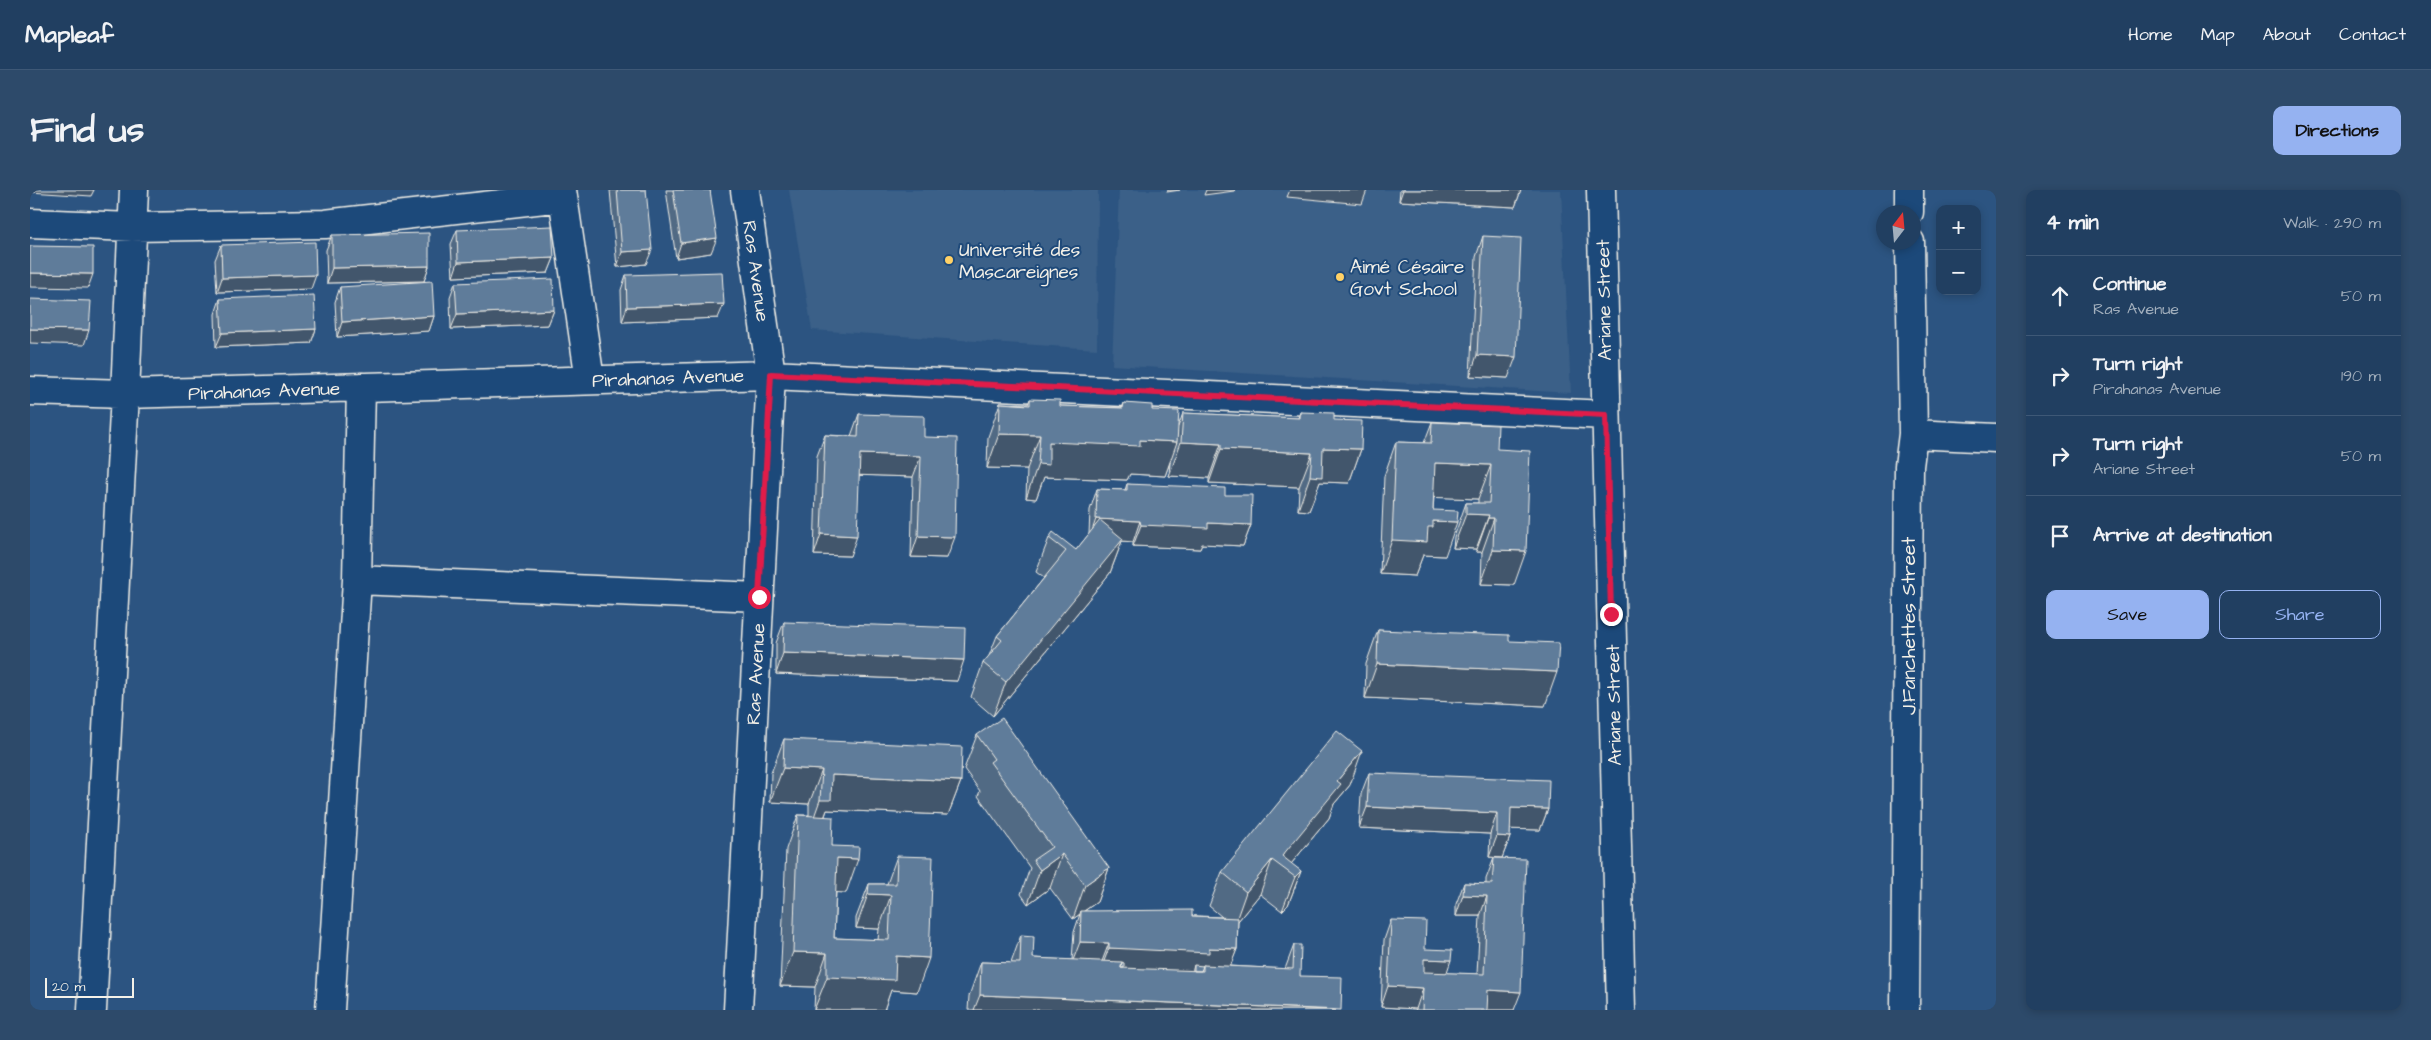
<!DOCTYPE html>
<meta charset="utf-8">
<style>
body{margin:0;font-family:"Architects Daughter",sans-serif;background:#2d4a6a;color:#f1f3f6}
.controls{position:absolute;right:15px;top:15px;display:grid;overflow:hidden;border-radius:10px;box-shadow:0 2px 8px #0003}
.controls button{width:45px;height:45px;display:grid;place-items:center;padding:0;border:0;border-bottom:1px solid #3e5876;background:#213f61;color:#f1f3f6;font:25px sans-serif}
.compass{position:absolute;left:1846px;top:15px;width:45px;height:45px;border-radius:50%;background:#213f61;box-shadow:0 2px 8px #0003;rotate:16deg}
.scale{position:absolute;left:15px;bottom:12px;width:89px;box-sizing:border-box;padding-left:5px;border:2px solid #f4f1e8;border-top:0;font-size:14px;line-height:18px;white-space:nowrap;color:#f4f1e8;-webkit-text-stroke:4px #1f4a7a;paint-order:stroke}
.stop{position:absolute;width:15px;height:15px;margin:-11px;border:4px solid #e11d48;border-radius:50%;background:#fff}
.stop.end{background:#e11d48;border-color:#fff;box-shadow:0 1px 5px #0008}
.list{margin:0;padding:0;list-style:none}
h2{display:flex;justify-content:space-between;align-items:center;height:65px;margin:0;padding:0 20px;font-size:21px}
h2 small{font-size:16px;font-weight:400;color:#a2afbd}
.list li{display:grid;grid-template-columns:32px 1fr auto;gap:15px;align-items:center;box-sizing:border-box;height:80px;padding:0 20px;border-top:1px solid #3e5876}
.list b{display:block;font-size:19px;white-space:nowrap}
.list p{margin:0;font-size:16px;white-space:nowrap;color:#a2afbd}
.list em{font-size:16px;font-style:normal;color:#a2afbd}
.actions{display:flex;gap:10px;padding:15px 20px}
.actions a{flex:1;padding:11px 0;border:1px solid #95b2f1;border-radius:10px;text-align:center;font-size:18px;color:#95b2f1}
.actions .main{background:#95b2f1;color:#111}
.icon{flex:none;width:28px;height:28px;fill:none;stroke:currentColor;stroke-width:2;stroke-linecap:round;stroke-linejoin:round}
.map{position:relative;flex:none;width:1966px;height:820px;overflow:hidden;border-radius:10px}
header{display:flex;align-items:center;gap:30px;box-sizing:border-box;height:70px;padding:0 25px;background:#213f61;border-bottom:1px solid #3e5876}
header strong{font-size:24px}
nav{display:flex;gap:28px;margin-inline-start:auto;font-size:18px}
.intro{display:flex;align-items:center;justify-content:space-between;box-sizing:border-box;height:120px;padding:0 30px}
h1{margin:0;font-size:35px}
.button{padding:12px 22px;border-radius:10px;background:#95b2f1;color:#111;font-size:18px;font-weight:700}
main{display:flex;gap:30px;padding:0 30px}
aside{flex:1;background:#213f61;border-radius:10px;box-shadow:0 2px 8px #0003}
.map>svg:first-child{display:block}
</style>
<header>
<strong>Mapleaf</strong>
<nav><a>Home</a><a>Map</a><a>About</a><a>Contact</a></nav>
</header>
<div class="intro"><h1>Find us</h1><a class="button">Directions</a></div>
<main>
<div class="map">
<svg width="1966" height="820" viewBox="0 0 1966 820">
<rect width="100%" height="100%" fill="#2c5481"/>
<filter id="ink" filterUnits="userSpaceOnUse"><feTurbulence type="fractalNoise" baseFrequency=".02" numOctaves="2"/><feDisplacementMap in="SourceGraphic" scale="10" xChannelSelector="R" yChannelSelector="G"/><feConvolveMatrix kernelMatrix="1 2 1 2 8 2 1 2 1" color-interpolation-filters="sRGB"/></filter>
<g filter="url(#ink)">
<!-- built -->
<path fill="#3b6088" d="M759,0H1068L1067,159L782,140Z
M1089,0H1531L1541,203L1082,175Z"/>
<g fill="none" stroke-linecap="round" stroke-linejoin="round">
<defs>
<path id="minor" d="M532,0L560,190
M1571,0L1591,820
M1879,0V22
M0,33L102,37L295,34L532,7
M0,201L95,204L741,185L1576,225
M1883,244L1966,248
M327,390L729,407
M62,820L95,204L104,0
M300,820L327,390L331,197
M708,820L741,185L715,0
M1875,820L1879,276L1883,244L1880,52"/>
</defs>
<!-- minor casing -->
<use href="#minor" stroke="#f4f1e8" stroke-width="31"/>
<!-- minor -->
<use href="#minor" stroke="#1f4a7a" stroke-width="28"/>
</g>
<!-- wall -->
<path fill="#516a84" stroke="#f4f1e8" d="M580,0H616V74L587,77Z
M636,0H680L681,63L646,68Z
M1370,0H1491L1485,17L1369,11Z
M427,40L524,68L518,83L423,87L421,54Z
M302,45L399,76L394,91L297,93L296,60Z
M1453,46L1478,188L1440,186L1446,67Z
M191,55L281,99L187,102L185,70Z
M596,85L688,128L592,132L591,100Z
M425,93L524,120L518,135L421,139L420,107Z
M310,97L404,126L399,141L307,147L305,112Z
M190,109L286,139L281,153L186,157L185,124Z
M1000,209L1030,216L1092,218L1094,213L1122,220L1148,237L1153,223L1268,228L1270,222L1304,230L1331,259L1319,293L1290,292L1279,321L1268,320L1269,297L1179,293V288L1139,286L1140,272L1135,286L1100,284L1097,290L1014,287L1006,309L996,308L997,279L957,278L958,247L970,213L998,214Z
M829,224L894,247L917,368L881,367L883,287L829,285L820,366L784,365L787,266L795,245L821,246Z
M1402,232L1467,259L1484,395L1451,394L1452,362H1446V359L1423,358L1424,347L1436,313H1448V309L1404,307L1403,320L1415,366L1393,365L1385,386L1350,384L1354,286L1366,252L1394,253Z
M1097,294L1195,305L1221,335L1213,356L1172,354L1170,359L1103,356V352L1092,351L1080,383L963,526L941,507L953,473L959,466L967,446L1014,388L1006,382L1019,348L1046,360L1059,344L1060,320L1067,299L1095,300Z
M754,432L927,491L746,484V453Z
M1348,440L1479,451L1515,516L1335,508L1336,474Z
M947,545L1079,678L1067,712L1054,721L1192,727L1179,716L1192,682L1320,595L1304,614L1299,628L1261,674L1271,681L1258,715L1252,721L1230,704L1208,731L1207,759L1200,776L1255,779L1264,755L1270,786L1306,820H938L939,806L951,772L981,773L991,745L1003,768L1042,770L1044,742L1050,724L1043,729L1020,698L998,714L991,704L1000,678L948,606L950,601L934,579Z
M754,549L931,591L918,625L797,620L795,626L802,656L816,703L806,702L804,748L848,750L849,739L826,738V728L839,694H857L867,666L887,802L861,800L854,820H784L785,797L750,796L756,659L768,625H779V614L740,612L741,583Z
M1339,583L1518,619L1510,640L1480,639V647L1472,668L1459,667L1460,644L1329,638L1331,604Z
M1464,668L1484,820H1385L1386,819L1351,817L1354,750L1361,730L1395,759L1417,783L1447,784L1450,726H1426V714L1434,693L1456,694V689Z"/>
<!-- shaded-wall -->
<path fill="#42566c" stroke="#f4f1e8" d="M0,0H64L61,6L0,2Z
M1138,0H1150L1137,2Z
M1176,0H1205L1204,1L1174,5Z
M1260,0H1337L1332,14L1257,7Z
M1373,0H1491L1485,17L1369,11Z
M687,48L681,63L646,68L651,53Z
M622,60L616,74L587,77L592,62Z
M524,68L518,83L423,87L428,72Z
M399,76L394,91L297,93L302,78Z
M0,83L63,84L58,98L0,97Z
M286,85L281,99L187,102L192,88Z
M694,114L688,128L592,132L597,117Z
M524,120L518,135L421,139L427,124Z
M404,126L399,141L307,147L312,132Z
M0,139L59,140L54,155L0,153Z
M286,139L281,153L186,157L192,143Z
M1447,165L1486,167L1478,188L1440,186Z
M969,244L1010,245L997,279L957,278Z
M1110,250L1147,252L1135,286L1100,284L1097,290L1014,287L1006,309L996,308L1008,274L1019,252Z
M1151,252L1191,254L1179,288L1139,286Z
M1293,258L1331,259L1319,293L1290,292L1279,321L1268,320L1280,286Z
M1191,259L1282,263L1269,297L1179,293Z
M830,264L891,266L883,287L822,285Z
M1405,273L1461,275L1448,309L1393,307Z
M1436,324L1459,325L1446,359L1423,358Z
M1458,328H1464L1452,362H1446Z
M1066,329L1110,331L1103,352L1092,351L1080,383L963,526L976,492L1059,350Z
M1403,331L1427,332L1415,366L1393,365L1385,386L1350,384L1362,350L1398,337Z
M1178,333L1221,335L1213,356L1172,354L1170,359L1103,356L1111,335Z
M791,344L827,346L820,366L784,365Z
M888,346L925,347L917,368L881,367Z
M1463,360L1496,361L1484,395L1451,394Z
M753,463L934,470L927,491L746,484Z
M1347,474L1527,482L1515,516L1335,508Z
M1332,561L1320,595L1304,614L1299,628L1256,680L1252,666L1307,591Z
M753,578L792,580L779,614L740,612Z
M802,585L931,591L918,625L797,620L788,644H778L790,610Z
M1337,617L1467,623L1460,644L1329,638Z
M1481,618L1518,619L1510,640L1473,639Z
M1467,646L1480,647L1472,668L1459,667Z
M1032,664L1020,698L998,714L1010,680Z
M807,668L828,669L816,703L795,702Z
M1242,670L1230,704L1204,736L1216,702Z
M1079,678L1067,712L1051,723V721L1050,724L1043,729L1055,695Z
M1271,681L1258,715L1252,721L1265,687Z
M838,704L861,705L849,739L826,738Z
M1433,705L1457,706L1450,726H1426Z
M1050,752L1079,753L1071,774L1042,773Z
M1079,758H1179L1207,759L1199,780L1173,775L1170,784L1164,775L1162,783L1071,779Z
M763,762L797,763L785,797L750,796Z
M866,766L899,768L887,802L861,800L854,820H784L797,787Z
M1394,769L1421,770L1414,791L1387,790Z
M1358,796L1393,798L1386,819L1351,817Z
M1458,800L1491,802L1484,820H1451Z
M950,805L1306,820H944Z"/>
<!-- building -->
<path fill="#5e7b9a" stroke="#f4f1e8" d="M587,0H616L622,60L592,62Z
M643,0H680L687,48L651,53Z
M522,36L524,68L428,72L427,40Z
M399,43V76L302,78V45Z
M1453,46L1491,48L1486,167L1447,165Z
M285,52L286,85L192,88L191,55Z
M0,56L63,57V84L0,83Z
M692,82L694,114L597,117L596,85Z
M523,89L524,120L427,124L425,93Z
M402,91L404,126L312,132L310,97Z
M284,105L286,139L192,143L190,109Z
M0,109L61,111L59,140L0,139Z
M1000,209L1030,210V216L1093,218L1094,213L1122,215V220L1149,221L1147,252L1110,250V256L1019,252V275L1008,274L1010,245L969,244L970,213L1000,215Z
M1270,222L1304,223V230L1332,231L1331,259L1293,258L1292,287L1280,286L1282,263L1191,259V254L1151,252L1153,223L1270,228Z
M829,224L894,226V247L927,248L925,347L888,346L891,266L830,264L827,346L791,344L795,245L828,247Z
M1402,232L1468,235L1467,259L1500,261L1496,361L1463,360L1464,328H1458L1459,325L1436,324V313H1459L1461,275L1405,273L1403,320L1428,321L1427,332L1403,331V337H1398L1397,352L1362,350L1366,252L1401,253Z
M1097,294L1195,298V305H1222L1221,335L1178,333V338L1111,335L1110,331L1066,329L1067,299L1097,300Z
M1070,330L1093,349L976,492L953,473L972,450L967,446L1036,361L1019,348L1023,342L1046,360Z
M754,432L935,438L934,470L753,463Z
M1348,440L1479,445V451L1529,453L1527,482L1347,474Z
M972,528L1079,678L1055,695L1032,664L1010,680L1003,670L1022,657L960,572L964,569L947,545Z
M1307,541L1332,561L1307,591L1311,594L1252,666L1271,681L1265,687L1242,670L1216,702L1192,682Z
M754,549L932,557L931,591L802,585L801,610H790L792,580L753,578Z
M1339,583L1519,590L1518,619L1481,618L1480,647L1467,646V623L1337,617Z
M768,625L803,627L802,656L829,657L828,669L807,668L804,748L859,750L861,705L838,704L839,694H866L867,666L903,667L899,768L866,766L865,790L797,787V763L763,762Z
M1464,668L1496,669L1491,802L1458,800L1457,820H1392L1393,798L1358,796L1361,730L1396,731L1395,759L1422,760L1421,770L1394,769V782L1454,784L1457,706L1433,705L1434,693L1462,694Z
M1162,720V726L1208,728L1207,759L1179,758V763L1079,758V753L1050,752L1051,721Z
M991,745L1004,746L1003,768L1092,772L1091,778L1173,781V775L1263,779L1264,755H1271L1270,786L1312,787L1311,820L950,805L951,772L990,773Z
M1092,772L1094,773V778H1091Z
M1164,775L1173,776L1171,781H1164Z"/>
</g>
<g fill="none" stroke-linecap="round" stroke-linejoin="round" filter="url(#ink)">
<!-- route -->
<path stroke="#e11d48" stroke-width="6" d="M729,407L741,184L1576,225L1581,424"/>
</g>
<!-- markers -->
<g fill="#ffd166" stroke="#1f4a7a" stroke-width="2">
<circle cx="919" cy="70" r="5"/>
<circle cx="1310" cy="87" r="5"/>
</g>
<g text-anchor="middle" stroke-width="4" stroke-linejoin="round" paint-order="stroke">
<!-- poi labels -->
<g font-size="19" fill="#f4f1e8" stroke="#1f4a7a" text-anchor="start">
<text x="929" y="66">Université des<tspan x="929" dy="22">Mascareignes</tspan></text>
<text x="1320" y="83">Aimé Césaire<tspan x="1320" dy="22">Govt School</tspan></text>
</g>
<!-- street labels -->
<g font-size="19" fill="#f4f1e8" stroke="#1f4a7a">
<text transform="translate(727 81) rotate(82)" y="7">Ras Avenue</text>
<text transform="translate(1573 110) rotate(-91)" y="7">Ariane Street</text>
<text transform="translate(638 187) rotate(-2)" y="7">Pirahanas Avenue</text>
<text transform="translate(234 200) rotate(-2)" y="7">Pirahanas Avenue</text>
<text transform="translate(1878 436) rotate(-90)" y="7">J.Fanchettes Street</text>
<text transform="translate(725 484) rotate(-87)" y="7">Ras Avenue</text>
<text transform="translate(1583 515) rotate(-91)" y="7">Ariane Street</text>
</g>
</g>
</svg>
<div class="controls">
<button>+</button>
<button>−</button>
</div>
<svg class="compass" viewBox="-18 -18 36 36"><path d="M0-13l5 13h-10z" fill="#e53935"/><path d="M0 13l5-13h-10z" fill="#a2afbd"/></svg>
<div class="scale">20 m</div>
<div class="stop" style="left:729px;top:407px"></div>
<div class="stop end" style="left:1581px;top:424px"></div>
</div>
<aside>
<h2>4 min<small>Walk · 290 m</small></h2>
<ul class="list">
<li><svg class="icon" aria-label="ahead" viewBox="0 0 24 24"><path d="M12 20V5M6 11l6-6 6 6"/></svg><div><b>Continue</b><p>Ras Avenue</p></div><em>50 m</em></li>
<li><svg class="icon" aria-label="right" viewBox="0 0 24 24"><path d="M7 20v-9h11M14 6l5 5-5 5"/></svg><div><b>Turn right</b><p>Pirahanas Avenue</p></div><em>190 m</em></li>
<li><svg class="icon" aria-label="right" viewBox="0 0 24 24"><path d="M7 20v-9h11M14 6l5 5-5 5"/></svg><div><b>Turn right</b><p>Ariane Street</p></div><em>50 m</em></li>
<li><svg class="icon" aria-label="arrive" viewBox="0 0 24 24"><path d="M6 21V4h12l-3 4 3 4H6"/></svg><div><b>Arrive at destination</b></div></li>
</ul>
<div class="actions"><a class="main">Save</a><a>Share</a></div>
</aside>
</main>
